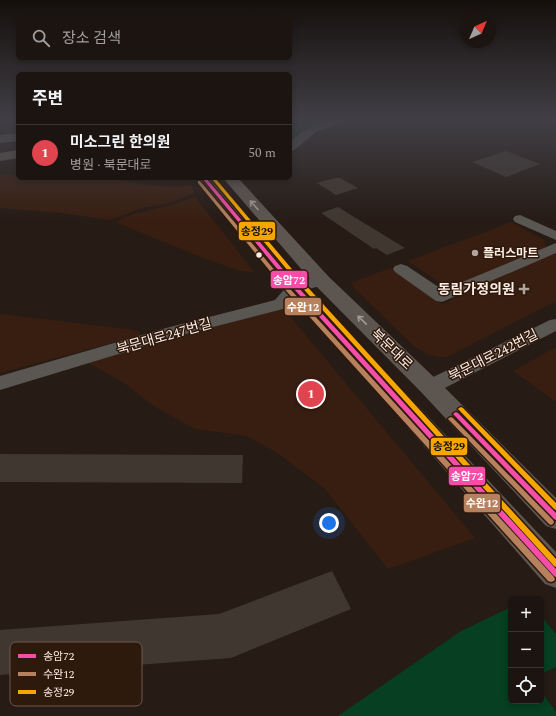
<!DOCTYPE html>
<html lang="ko">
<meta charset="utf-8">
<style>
body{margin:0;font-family:Spectral,"Noto Sans KR",serif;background:#251d19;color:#f1f3f6}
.controls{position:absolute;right:12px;bottom:12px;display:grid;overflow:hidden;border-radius:6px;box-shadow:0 2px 6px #0003}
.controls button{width:36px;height:36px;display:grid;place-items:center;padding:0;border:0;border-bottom:1px solid #3a3330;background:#1c1410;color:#f1f3f6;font:20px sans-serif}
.compass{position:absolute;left:460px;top:12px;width:36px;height:36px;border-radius:50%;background:#1c1410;box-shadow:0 2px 6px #0003;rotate:44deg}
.you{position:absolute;left:329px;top:523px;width:14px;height:14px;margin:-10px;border:3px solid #fff;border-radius:50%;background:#1a73e8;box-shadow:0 0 0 6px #1a73e833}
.badge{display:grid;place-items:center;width:26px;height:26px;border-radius:50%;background:#2563eb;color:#fff;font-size:13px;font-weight:700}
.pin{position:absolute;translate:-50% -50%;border:2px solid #fff;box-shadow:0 1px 4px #0006}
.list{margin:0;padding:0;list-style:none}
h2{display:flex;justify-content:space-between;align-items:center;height:52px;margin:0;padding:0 16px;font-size:17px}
h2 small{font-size:13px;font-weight:400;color:#a09e9f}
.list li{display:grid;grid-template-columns:26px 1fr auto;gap:12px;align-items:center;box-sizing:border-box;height:56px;padding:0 16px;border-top:1px solid #3a3330}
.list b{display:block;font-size:15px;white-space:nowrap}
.list p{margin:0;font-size:13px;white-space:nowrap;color:#a09e9f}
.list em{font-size:13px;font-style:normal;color:#a09e9f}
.icon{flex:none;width:22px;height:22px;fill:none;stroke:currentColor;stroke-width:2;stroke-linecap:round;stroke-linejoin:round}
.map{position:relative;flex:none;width:556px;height:716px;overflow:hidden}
.search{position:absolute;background:#1c1410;box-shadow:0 2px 6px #0003;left:16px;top:16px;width:276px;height:44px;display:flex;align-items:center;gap:10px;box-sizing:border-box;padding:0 14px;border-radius:6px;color:#a09e9f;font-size:15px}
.panel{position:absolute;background:#1c1410;box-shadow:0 2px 6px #0003;left:16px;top:72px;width:276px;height:108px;border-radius:6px}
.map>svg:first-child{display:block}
</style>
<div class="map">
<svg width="556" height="716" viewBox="0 0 556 716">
<rect width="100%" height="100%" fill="#261b15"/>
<!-- built -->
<path fill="#381e11" d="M18,174V178H110L149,185L177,187L191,185L195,193L170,203L141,208L111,220L53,212L0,208V175Z
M195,197L255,273H256L240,271L206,259L115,222L133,214L172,205Z
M511,222L544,240L546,247L456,286L440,283L408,261Z
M556,251V301L447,357H439L427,354L416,348L354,288L351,283L390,268L442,304Z
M283,308L475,538L388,569L325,489L279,454L247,436L195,429L155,407L123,382L86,362Z
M0,314L134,330L140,333L139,336L0,373Z
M556,347V402L513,371Z"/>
<!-- green -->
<path fill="#063f21" d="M316,121L319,123L303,130L290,142V125Z
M511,607V701H541V691L556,712V716H338L461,631Z
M541,616L556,634V667L541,674Z"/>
<!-- building -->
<path fill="#403730" d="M506,151L540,164L506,177L472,162Z
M335,178H340L358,188L336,195L317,183Z
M338,207L405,248L387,255L376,248L374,249L321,213Z
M0,454L243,455L242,483L0,482Z
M332,571L351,609L231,658L0,675V630L219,614Z"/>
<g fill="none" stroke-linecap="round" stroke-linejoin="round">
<!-- minor -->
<path fill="#5a5652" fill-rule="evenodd" d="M326,120H344L343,122L316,132L294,150L290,151V142C301,131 312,125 326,120Z
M520,215L556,231V240L515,222L513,219L515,216Z
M556,243V253L442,302L436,301L395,272L393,269L395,266L401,264L407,266L443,290Z
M322,276L328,278L330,281L328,284L301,291L287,308L178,336L0,390V376L166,328L275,300L289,284Z
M556,319V331L437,392L430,394L423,392L420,387L423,382L550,320Z"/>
<!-- primary -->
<path fill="#5d5650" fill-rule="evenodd" d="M197,178H212L302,283L556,552V588L545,584L288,291Z
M223,178H238L329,277L438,381L556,498V529L546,526L422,393L315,285Z"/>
<!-- trunk -->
<path fill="#605953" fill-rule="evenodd" d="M18,133V141L0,143V135Z
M18,150V158L0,161V153Z"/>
<defs>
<path id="bus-1" d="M202,178H206L297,286L556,569V577L554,576L293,288Z
M456,412L458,413L556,513V520L554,519L454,415L453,414L454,413Z"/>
<path id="bus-2" d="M198,181H200L292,291L554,577L555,579L554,581L551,582L548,581L288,293L198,183Z
M451,417L453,418L553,520L554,522L553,524L551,525L549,524L449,420L448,419L449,418Z"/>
<path id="bus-3" d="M211,178H215L302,281L556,559V567L554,566L298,283Z
M461,407L463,408L556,503V510L554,509L459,410L458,409L459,408Z"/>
</defs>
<!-- bus-1 casing -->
<use href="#bus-1" stroke="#2e190d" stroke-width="3"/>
<!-- bus-2 casing -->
<use href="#bus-2" stroke="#2e190d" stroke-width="3"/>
<!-- bus-3 casing -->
<use href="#bus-3" stroke="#2e190d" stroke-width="3"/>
<!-- bus-1 -->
<use href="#bus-1" fill="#f54da8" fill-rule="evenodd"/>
<!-- bus-2 -->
<use href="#bus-2" fill="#b6815c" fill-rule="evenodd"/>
<!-- bus-3 -->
<use href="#bus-3" fill="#f7a600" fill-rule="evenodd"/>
</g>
<!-- one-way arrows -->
<defs><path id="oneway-shaft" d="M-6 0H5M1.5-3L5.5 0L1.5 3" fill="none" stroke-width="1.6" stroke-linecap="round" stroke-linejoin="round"/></defs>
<g stroke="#a59a93">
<use href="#oneway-shaft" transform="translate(254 205) rotate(-132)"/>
<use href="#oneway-shaft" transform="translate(362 320) rotate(-136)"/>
</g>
<!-- sky -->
<linearGradient id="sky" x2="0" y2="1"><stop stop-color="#150f0c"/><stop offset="0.54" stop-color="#413f46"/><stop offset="1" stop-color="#413f46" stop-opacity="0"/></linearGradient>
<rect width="556" height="221" fill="url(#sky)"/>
<!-- markers -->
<g fill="#b2a49c" stroke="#2e190d" stroke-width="1.5">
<circle cx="475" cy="253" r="4"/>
<path d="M522 283h4v4h4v4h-4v4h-4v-4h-4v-4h4z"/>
</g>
<circle fill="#fdede5" stroke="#2e190d" stroke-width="1.5" cx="259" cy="255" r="3.5"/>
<g text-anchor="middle" stroke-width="3" stroke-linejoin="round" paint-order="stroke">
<!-- far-poi labels -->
<g font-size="12" font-weight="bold" fill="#fdede5" stroke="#2e190d" text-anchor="start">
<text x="483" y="257">플러스마트</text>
</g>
<!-- poi labels -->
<g font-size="14" font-weight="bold" fill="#fdede5" stroke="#2e190d" text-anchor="end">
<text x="515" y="294">동림가정의원</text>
</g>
<!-- street labels -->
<g font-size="14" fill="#fdede5" stroke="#2e190d">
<text transform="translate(164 336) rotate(-16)" y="5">북문대로247번길</text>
<text transform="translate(392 349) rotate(44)" y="5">북문대로</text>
<text transform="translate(493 355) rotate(-27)" y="5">북문대로242번길</text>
</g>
</g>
<!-- legend -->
<rect x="10" y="642" width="132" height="64" rx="6" fill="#2e190d" stroke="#6c594e" stroke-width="1"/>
<rect x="18" y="654" width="18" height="4" fill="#f54da8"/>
<rect x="18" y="672" width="18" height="4" fill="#b6815c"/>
<rect x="18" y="690" width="18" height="4" fill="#f7a600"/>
<g font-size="11" fill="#fdede5">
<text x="43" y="660">송암72</text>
<text x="43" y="678">수완12</text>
<text x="43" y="696">송정29</text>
</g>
<g stroke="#2e190d" stroke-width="1.5">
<rect x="238" y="221" width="38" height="20" rx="4" fill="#f7a600"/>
<rect x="270" y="270" width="38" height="19" rx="4" fill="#f54da8"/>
<rect x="284" y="297" width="38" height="19" rx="4" fill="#b6815c"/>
<rect x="430" y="437" width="38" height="19" rx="4" fill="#f7a600"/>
<rect x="448" y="466" width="38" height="20" rx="4" fill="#f54da8"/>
<rect x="463" y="493" width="38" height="20" rx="4" fill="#b6815c"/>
</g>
<g font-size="11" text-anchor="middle" font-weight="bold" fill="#fff">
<text x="289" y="284">송암72</text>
<text x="303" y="311">수완12</text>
<text x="467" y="480">송암72</text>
<text x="482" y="507">수완12</text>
</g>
<g font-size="11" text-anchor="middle" font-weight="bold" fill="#111">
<text x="257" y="235">송정29</text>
<text x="449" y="450">송정29</text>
</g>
</svg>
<div class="controls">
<button>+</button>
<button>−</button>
<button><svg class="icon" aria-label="locate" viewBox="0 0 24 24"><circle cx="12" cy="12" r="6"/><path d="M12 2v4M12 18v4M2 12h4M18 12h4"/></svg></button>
</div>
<svg class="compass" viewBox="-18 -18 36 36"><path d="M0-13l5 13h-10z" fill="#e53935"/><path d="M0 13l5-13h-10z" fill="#a09e9f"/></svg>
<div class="you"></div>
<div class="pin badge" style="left:311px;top:394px;background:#e0444e">1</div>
<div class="search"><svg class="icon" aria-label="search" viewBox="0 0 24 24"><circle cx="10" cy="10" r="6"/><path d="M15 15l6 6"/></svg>장소 검색</div>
<section class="panel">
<h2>주변<small></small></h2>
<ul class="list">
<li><span class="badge" style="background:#e0444e">1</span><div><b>미소그린 한의원</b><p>병원 · 북문대로</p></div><em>50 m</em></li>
</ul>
</section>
</div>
